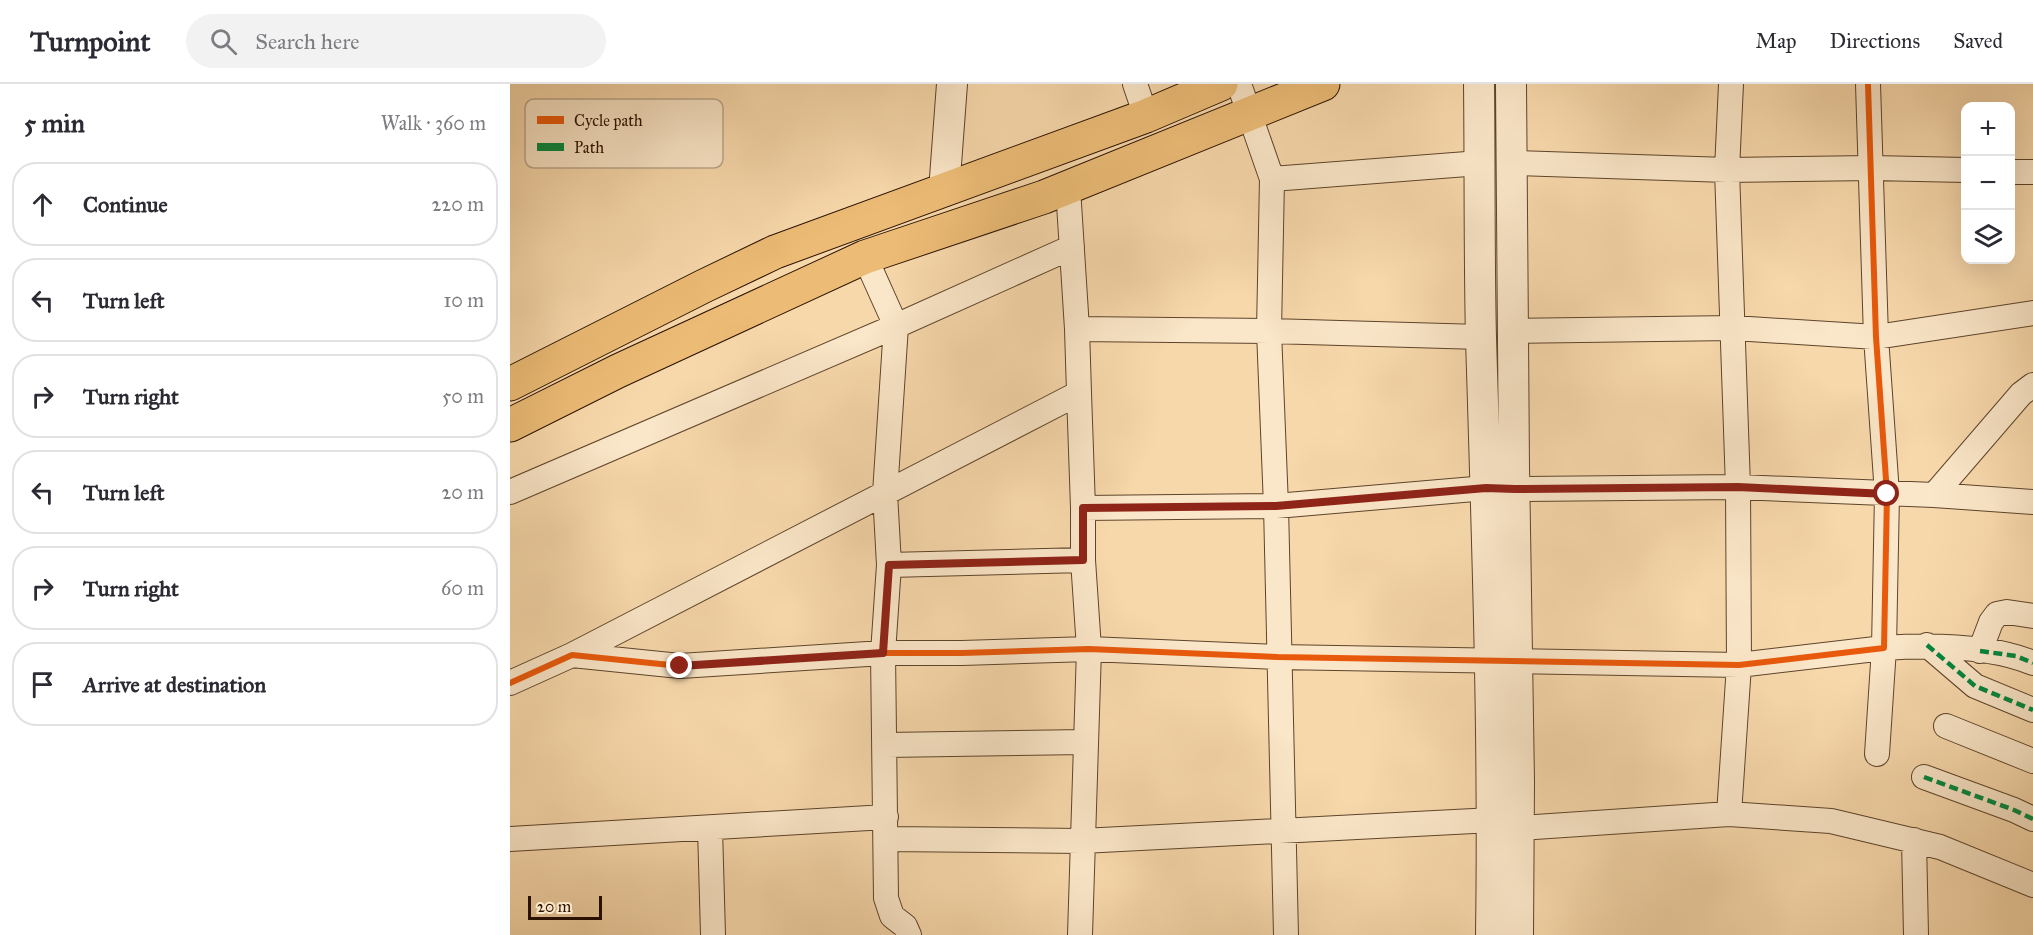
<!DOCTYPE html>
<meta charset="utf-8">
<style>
body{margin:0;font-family:"IM FELL Great Primer",serif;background:#f2f2f3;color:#2b2b33}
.controls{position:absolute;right:18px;top:18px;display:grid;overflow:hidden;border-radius:12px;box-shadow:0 6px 24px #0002}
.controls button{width:54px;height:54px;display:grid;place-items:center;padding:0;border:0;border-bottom:2px solid #e1e1e2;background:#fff;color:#2b2b33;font:30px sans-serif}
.scale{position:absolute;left:18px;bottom:15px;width:74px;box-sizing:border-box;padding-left:6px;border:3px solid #2b1200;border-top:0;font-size:16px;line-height:21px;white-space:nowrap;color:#2b1200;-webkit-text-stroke:4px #fae6c8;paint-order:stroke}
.stop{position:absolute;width:18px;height:18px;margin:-14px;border:4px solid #8f2418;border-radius:50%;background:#fff}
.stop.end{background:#8f2418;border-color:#fff;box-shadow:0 2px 6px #0008}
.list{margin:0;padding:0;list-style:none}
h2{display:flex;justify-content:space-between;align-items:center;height:78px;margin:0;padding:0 24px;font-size:26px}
h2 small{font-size:20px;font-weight:400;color:#7c7c81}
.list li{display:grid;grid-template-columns:39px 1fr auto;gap:18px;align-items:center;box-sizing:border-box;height:84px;margin:0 12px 12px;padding:0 12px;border:2px solid #e1e1e2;border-radius:24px}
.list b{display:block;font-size:22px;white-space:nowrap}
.list em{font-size:20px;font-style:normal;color:#7c7c81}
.icon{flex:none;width:33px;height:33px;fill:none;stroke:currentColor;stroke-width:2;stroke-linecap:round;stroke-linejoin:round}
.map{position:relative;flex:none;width:1523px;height:851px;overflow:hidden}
header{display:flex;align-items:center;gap:36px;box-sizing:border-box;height:84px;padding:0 30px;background:#fff;border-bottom:2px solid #e1e1e2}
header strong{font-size:28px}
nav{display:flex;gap:33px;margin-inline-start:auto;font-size:21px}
.search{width:420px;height:54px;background:#f2f2f3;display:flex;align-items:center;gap:15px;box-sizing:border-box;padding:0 21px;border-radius:33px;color:#7c7c81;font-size:22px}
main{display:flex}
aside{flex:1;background:#fff}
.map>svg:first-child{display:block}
</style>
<header>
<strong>Turnpoint</strong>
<div class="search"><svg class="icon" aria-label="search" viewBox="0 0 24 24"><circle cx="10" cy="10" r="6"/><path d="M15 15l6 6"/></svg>Search here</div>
<nav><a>Map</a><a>Directions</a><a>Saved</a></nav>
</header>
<main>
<aside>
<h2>5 min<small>Walk · 360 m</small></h2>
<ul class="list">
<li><svg class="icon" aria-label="ahead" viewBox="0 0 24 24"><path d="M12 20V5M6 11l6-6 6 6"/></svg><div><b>Continue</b></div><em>220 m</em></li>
<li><svg class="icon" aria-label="left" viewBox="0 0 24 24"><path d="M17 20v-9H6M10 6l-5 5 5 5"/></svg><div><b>Turn left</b></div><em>10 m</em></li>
<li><svg class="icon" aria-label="right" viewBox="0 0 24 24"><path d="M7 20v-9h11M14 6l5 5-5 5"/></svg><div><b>Turn right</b></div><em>50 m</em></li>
<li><svg class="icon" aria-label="left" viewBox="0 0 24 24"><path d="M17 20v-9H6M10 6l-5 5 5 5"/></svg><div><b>Turn left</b></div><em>20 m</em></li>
<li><svg class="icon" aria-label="right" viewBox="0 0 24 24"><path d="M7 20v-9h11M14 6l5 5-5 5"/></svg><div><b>Turn right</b></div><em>60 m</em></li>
<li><svg class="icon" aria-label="arrive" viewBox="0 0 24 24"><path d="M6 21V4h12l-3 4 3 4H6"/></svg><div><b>Arrive at destination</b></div></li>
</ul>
</aside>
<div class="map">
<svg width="1523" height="851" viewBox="0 0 1523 851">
<rect width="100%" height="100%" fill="#f7d8ab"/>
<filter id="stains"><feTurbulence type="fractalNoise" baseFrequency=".00333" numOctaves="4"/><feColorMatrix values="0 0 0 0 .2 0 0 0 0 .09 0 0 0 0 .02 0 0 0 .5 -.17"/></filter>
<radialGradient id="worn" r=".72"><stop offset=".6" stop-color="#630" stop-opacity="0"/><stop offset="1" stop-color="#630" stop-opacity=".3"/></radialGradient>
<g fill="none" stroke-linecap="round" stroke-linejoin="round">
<defs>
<path id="minor" d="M625,0L636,32
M729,0L762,95L759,247L766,422L776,851
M1003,79L1217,86L1362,84L1456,86
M1500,88H1523
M762,95L970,79
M355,173L386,242L375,409L379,481L373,569L376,814L382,832L395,842L399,851
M567,245L759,247L971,253
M1003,247L1224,244L1366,253L1523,229
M569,309L573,424V476L579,565L570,851
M0,408L386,242L562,163
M1424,411L1511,310L1523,301
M573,424L766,422L976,404L1004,405L1228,403L1424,411L1523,418
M379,481L573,476
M1417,561L1465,602L1523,626
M1470,567L1481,538L1487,530L1497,528L1523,532
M62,571L569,309L567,245L558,104
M0,599L62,571L170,582L373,569H452L579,565L768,573L1229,581L1374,564L1377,410L1366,253L1358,0
M1436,642L1523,677
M376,661L575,658
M1367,670L1374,564C1421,561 1479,561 1523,579
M1414,693L1504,726L1523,735
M1219,730L1229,581L1228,403L1217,86L1221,0
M200,744L203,851
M0,755L376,733
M376,755L572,757L983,736L1009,744L1219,730L1321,737L1430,763L1523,801
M1404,756L1406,851"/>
<path id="tertiary" d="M969,0C970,84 969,169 971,254C977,453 984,652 981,851
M1001,0L1004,382L1009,698L1008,851
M434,107L442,0"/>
<path id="primary" d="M0,300L194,202L265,168L636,32L711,0
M0,341L108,287L355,173L534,113L813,0"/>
</defs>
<!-- minor casing -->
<use href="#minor" stroke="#5e442b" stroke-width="26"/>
<!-- tertiary casing -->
<use href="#tertiary" stroke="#5e442b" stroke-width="32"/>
<!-- primary casing -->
<use href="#primary" stroke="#2b1200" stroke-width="35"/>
<!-- minor -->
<use href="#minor" stroke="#fae6c8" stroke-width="24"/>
<!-- tertiary -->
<use href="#tertiary" stroke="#fae6c8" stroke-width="30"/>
<!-- primary -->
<use href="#primary" stroke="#ecbc76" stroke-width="33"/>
<!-- quiet -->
<path stroke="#00873e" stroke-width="4.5" stroke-dasharray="9 4.5" stroke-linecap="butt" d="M1417,561L1465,602L1523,626
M1470,567L1506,572L1523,579
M1414,693L1504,726L1523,735"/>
<defs>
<path id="cycleway" d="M0,599L62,571L170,582L373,569H452L579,565L768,573L1229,581L1374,564L1377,410L1366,253L1358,0"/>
</defs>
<!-- cycleway casing -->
<use href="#cycleway" stroke="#fae6c8" stroke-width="10"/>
<!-- cycleway -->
<use href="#cycleway" stroke="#e8590c" stroke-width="6"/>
</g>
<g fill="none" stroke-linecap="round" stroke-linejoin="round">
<!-- route -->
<path stroke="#8f2418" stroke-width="8" d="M170,582L373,569L379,481L573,476V424L766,422L976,404L1005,405L1228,403L1377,410"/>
</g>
<!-- legend -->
<rect x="15" y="15" width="198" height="69" rx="9" fill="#fae6c8" stroke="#bca68c" stroke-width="1.5"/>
<rect x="27" y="32" width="27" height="8" fill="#e8590c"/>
<rect x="27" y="59" width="27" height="8" fill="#00873e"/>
<g font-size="16" fill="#2b1200">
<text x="64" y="42">Cycle path</text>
<text x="64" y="69">Path</text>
</g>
<rect width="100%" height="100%" filter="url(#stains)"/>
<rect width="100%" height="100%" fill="url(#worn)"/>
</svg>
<div class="controls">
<button>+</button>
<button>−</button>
<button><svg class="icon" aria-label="layers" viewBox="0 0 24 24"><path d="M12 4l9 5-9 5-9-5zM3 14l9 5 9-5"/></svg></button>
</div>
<div class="scale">20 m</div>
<div class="stop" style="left:1377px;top:410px"></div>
<div class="stop end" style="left:170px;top:582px"></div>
</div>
</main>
